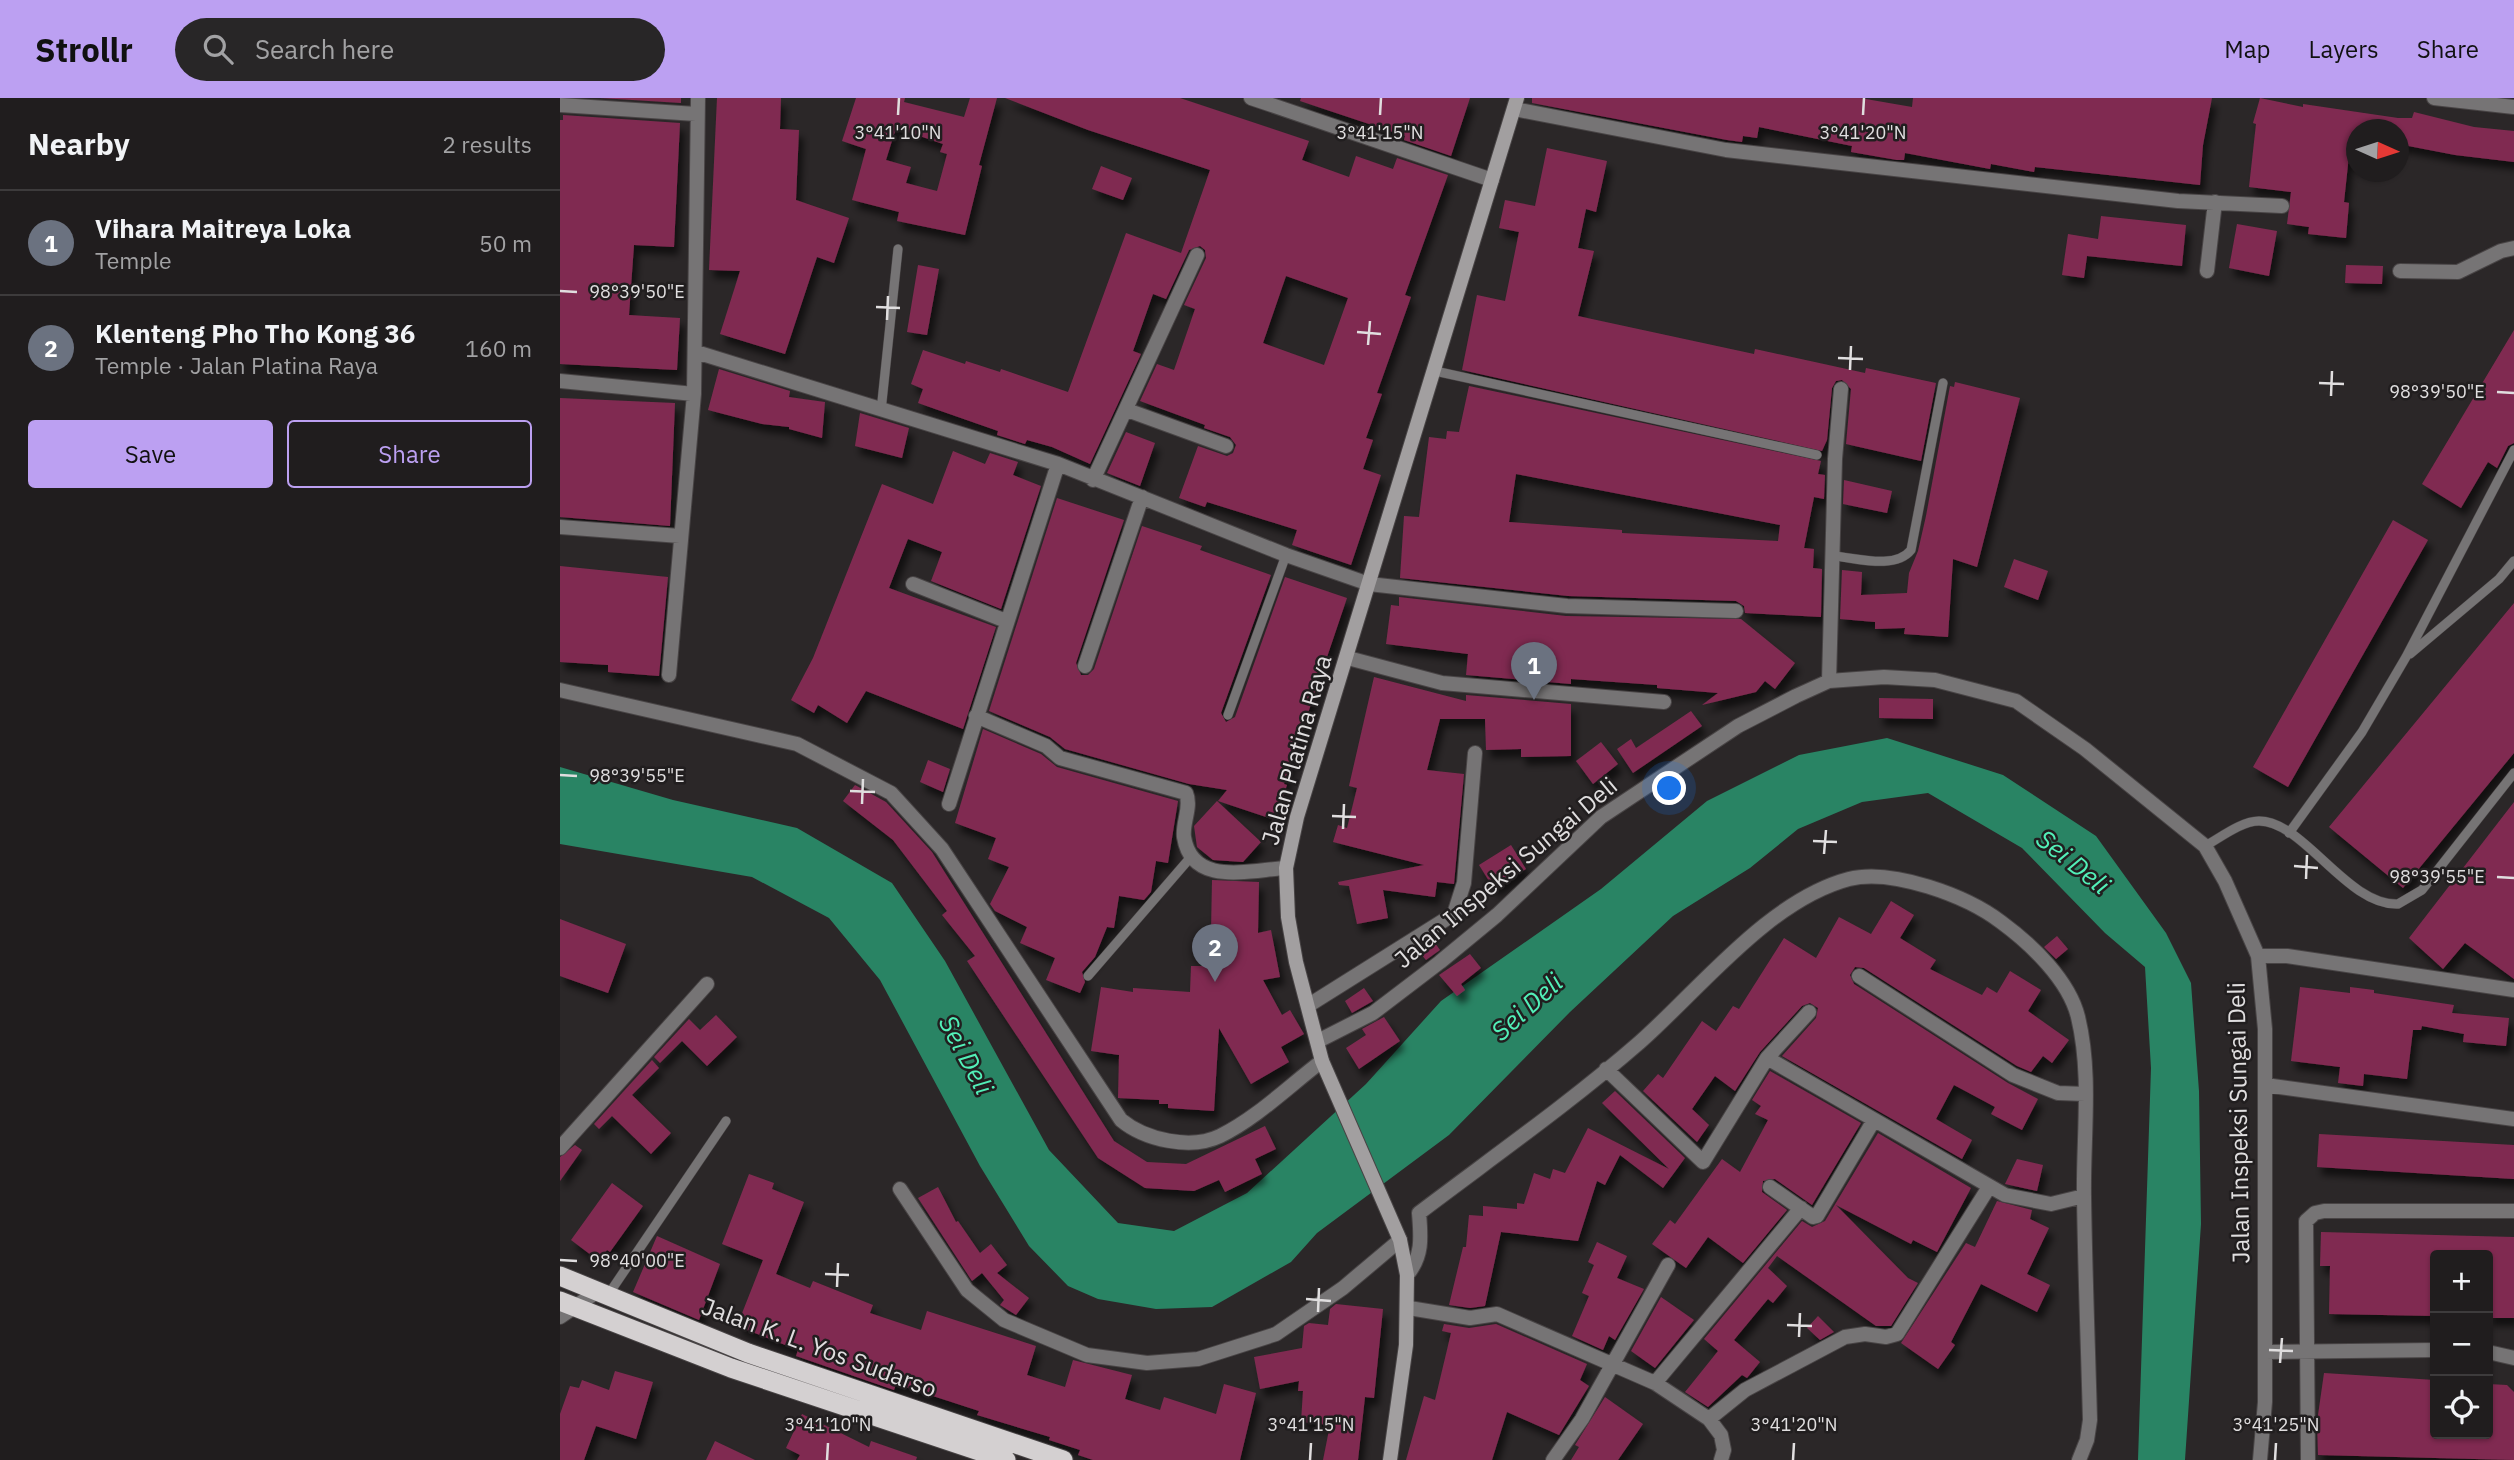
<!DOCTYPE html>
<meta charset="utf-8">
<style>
body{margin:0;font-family:"IBM Plex Sans",sans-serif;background:#282627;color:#f1f3f6}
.controls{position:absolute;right:21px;bottom:21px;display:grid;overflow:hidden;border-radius:7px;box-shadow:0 2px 5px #0004}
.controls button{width:63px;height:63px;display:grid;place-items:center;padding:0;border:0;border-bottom:2px solid #3d3b3c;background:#201d1e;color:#f1f3f6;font:35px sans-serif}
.compass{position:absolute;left:1786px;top:21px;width:63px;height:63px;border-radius:50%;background:#201d1e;box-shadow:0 2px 5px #0004;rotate:93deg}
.you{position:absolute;left:1110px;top:691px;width:24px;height:24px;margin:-18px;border:5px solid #fff;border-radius:50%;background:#1a73e8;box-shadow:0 0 0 10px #1a73e833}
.badge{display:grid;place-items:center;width:46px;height:46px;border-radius:50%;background:#bca0f2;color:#fff;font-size:23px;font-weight:700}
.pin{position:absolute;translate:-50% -58px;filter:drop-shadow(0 2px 4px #0008)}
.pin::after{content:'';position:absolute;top:37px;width:24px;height:21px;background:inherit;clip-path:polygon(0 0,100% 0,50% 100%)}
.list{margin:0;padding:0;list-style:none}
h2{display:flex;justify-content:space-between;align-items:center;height:91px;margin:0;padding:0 28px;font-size:30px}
h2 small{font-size:23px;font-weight:400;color:#a2a2a4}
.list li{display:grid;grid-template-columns:46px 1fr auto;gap:21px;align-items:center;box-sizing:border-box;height:105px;padding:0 28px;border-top:2px solid #3d3b3c}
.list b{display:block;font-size:26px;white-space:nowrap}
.list p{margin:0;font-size:23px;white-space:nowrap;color:#a2a2a4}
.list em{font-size:23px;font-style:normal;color:#a2a2a4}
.actions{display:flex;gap:14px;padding:21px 28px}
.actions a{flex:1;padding:16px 0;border:2px solid #bca0f2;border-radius:7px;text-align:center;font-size:24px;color:#bca0f2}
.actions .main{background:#bca0f2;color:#111}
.icon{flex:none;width:38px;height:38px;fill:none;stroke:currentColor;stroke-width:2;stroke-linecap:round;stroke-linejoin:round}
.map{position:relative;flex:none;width:1954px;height:1362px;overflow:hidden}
header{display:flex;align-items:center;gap:42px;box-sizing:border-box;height:98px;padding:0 35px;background:#bca0f2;color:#111}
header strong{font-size:33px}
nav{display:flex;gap:38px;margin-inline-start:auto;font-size:24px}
.search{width:490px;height:63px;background:#282627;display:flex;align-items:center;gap:18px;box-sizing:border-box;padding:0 24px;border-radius:38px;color:#a2a2a4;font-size:26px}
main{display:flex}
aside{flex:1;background:#201d1e}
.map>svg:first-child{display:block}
</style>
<header>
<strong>Strollr</strong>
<div class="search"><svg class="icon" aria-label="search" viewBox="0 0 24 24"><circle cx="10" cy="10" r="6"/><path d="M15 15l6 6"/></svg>Search here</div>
<nav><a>Map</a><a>Layers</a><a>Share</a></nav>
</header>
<main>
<aside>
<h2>Nearby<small>2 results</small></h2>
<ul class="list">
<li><span class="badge" style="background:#6b7280">1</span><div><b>Vihara Maitreya Loka</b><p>Temple</p></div><em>50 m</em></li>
<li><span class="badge" style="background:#6b7280">2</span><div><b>Klenteng Pho Tho Kong 36</b><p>Temple · Jalan Platina Raya</p></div><em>160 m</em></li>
</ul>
<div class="actions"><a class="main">Save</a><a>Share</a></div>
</aside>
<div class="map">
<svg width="1954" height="1362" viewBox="0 0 1954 1362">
<defs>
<filter id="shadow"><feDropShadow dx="4.5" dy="8" stdDeviation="3.5" flood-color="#0009"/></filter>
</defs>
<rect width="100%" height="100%" fill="#2b2728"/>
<!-- water -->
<path fill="#298464" d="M1327,640L1443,677L1536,738L1606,835L1631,885L1639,993L1641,1126L1625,1362H1578L1591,970L1585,869L1545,835L1462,750L1368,695L1302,704L1238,731L1190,770L1113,818L1010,914L889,1037L757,1135L731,1164L652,1209L596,1211L538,1201L508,1188L469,1148L420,1068L320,882L269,820L192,779L0,746V669L113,702L237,730L332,785L385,863L489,1052L558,1125L614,1133L687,1095L806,986L881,903L1041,791L1147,703L1239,657Z"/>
<!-- building -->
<path fill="#802b51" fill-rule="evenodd" filter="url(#shadow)" d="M40,0H121V5Z
M157,0H221L220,31L239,32L236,102L289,120L274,165L257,159L225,256L160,236L180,173L149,172Z
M296,0H345L344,4L404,19L410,0H437L419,67L422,68L405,137L337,123L339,114L292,102L306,51L282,43ZM336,30L383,46L380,54L387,56L377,93L346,85L351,69L326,62Z
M445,0H620L749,43L742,62L789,79L796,58L833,71L837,60L888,77L845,197L851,199L817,295L822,296L806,340L813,342L803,371L821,377L791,467L732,447L737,432L647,404L645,409L619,400L638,348L667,358L673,355L676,347L670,339L644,330L645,327L580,303L597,266L614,272L635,211L624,207L646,160L645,152L640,148L629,152L606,201L593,196L573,253L581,256L530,366L492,349L467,342L465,346L437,337L438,333L358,305L363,291L351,286L363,252L405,266L406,263L440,274L441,271L508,294L566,135L621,155L650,72L528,32ZM726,178L788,200L764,267L703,245Z
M741,0H910L891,58L844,42L845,38L740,3Z
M972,0H1300L1352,9L1353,0H1652L1643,47L1640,87L1475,69L1474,74L1431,66L1430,71L1345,55L1344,62H1337L1291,54L1292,48L1199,29L1197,40L1183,38L1182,44L1167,42L972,5Z
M1700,0L1743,9V6L1838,20H1852L1854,14L1914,29L1954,33V64L1895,57L1838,46V32H1796V49L1790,48L1784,104L1789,105L1786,140L1748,136L1749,129L1727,126L1731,94L1689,89L1696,26L1693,25Z
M3,17L120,25L114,149L74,147L69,217L120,220L117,272L0,266V22H3Z
M987,50L1047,63L1036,114L1026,111L1018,150L1034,153L1018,218L1194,256L1195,251L1305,275L1306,270L1376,285L1361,363L1286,346L1291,291L1282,282L1276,283L1272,290L1267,342L1262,353L902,272L917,197L945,203L959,134L939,130L945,102L975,108Z
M541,68L572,80L563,102L532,91Z
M1541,118L1626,127L1622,168L1527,158L1524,180L1502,177L1508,136L1538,141Z
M1677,126L1717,133L1709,178L1669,170Z
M358,167L379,171L367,237L347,234Z
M1786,167L1823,168L1822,186L1785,185Z
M1954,232V345L1948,348L1937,370L1928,364L1901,410L1862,386Z
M159,271L230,293L229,299L265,304L262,340L229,331V329L202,326L148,312Z
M1395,284L1460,300L1417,469L1393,461L1388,539L1344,536L1345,530L1315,531V524L1280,521L1282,472L1302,474L1301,497L1347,495L1349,475L1358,453L1366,418L1390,288L1394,289Z
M909,288L1261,363L1258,376L1265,377L1264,401L1254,399L1244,450L1254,451L1253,470L1262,471L1261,519L1185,515L1184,508L1176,503L1008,498L840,480L844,418L859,419L869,339L886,341L887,333L899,334ZM956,376L1220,427L1218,443L1062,435V432L949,424Z
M0,300L115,305L110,428L0,419Z
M300,315L349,330L342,360L295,348Z
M566,334L595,345L580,388L547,375Z
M393,353L425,366L430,355L458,364L453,377L481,388L441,511L371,483L382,454L348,441L329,490L436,529L403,631L306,593L287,625L258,607L254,615L231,602L253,560L322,386L373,406Z
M1284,382L1332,393L1327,415L1283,406Z
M497,400L564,422L516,565L521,577H528L534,571L582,428L642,448L640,452L711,477L661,615L666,624L675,619L725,479L787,500L724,686L727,687L715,722L658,703L667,692L629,686L505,651L490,639L429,613Z
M1833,422L1868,442L1728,689L1693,669Z
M1454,461L1488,473L1478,502L1444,489Z
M0,468L108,479L99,578L48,574V567L0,564Z
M839,499L1006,518L1181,521L1235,565L1215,591L1205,583L1196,594L1142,607L1158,595L1097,590V587L1011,581V586L906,577L908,556L826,546L831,507L839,508Z
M1954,505V655L1843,790L1769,729Z
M814,579L906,603V597L1011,606V658L961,659V651L926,652L925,621H880L867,672L904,676L894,786L877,784L875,799L823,792L828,820L797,826L789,788L779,787L778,784L864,767L773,744L778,727L787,730L797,690L789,688Z
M1319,600L1373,601V621L1319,620Z
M1131,613L1142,628L1073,675L1057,651L1071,641L1076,650Z
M423,631L481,656L497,669L618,703L608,765L596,763L591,794L584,802L559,798L554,830L547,829L535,859L522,874L525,884L520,895L486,882L495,860L460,845L467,829L435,813L430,806L449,769L428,761L436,740L395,725Z
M1041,644L1058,666L1033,686L1016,663Z
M368,662L390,671L383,694L360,684Z
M295,687L326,704L372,754L554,1043L587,1064L626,1066L705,1028L716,1051L695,1061L702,1076L665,1094L659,1082L634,1093L585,1090L538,1060L407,863L415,858L382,817L387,813L333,742L283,703Z
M657,703L701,744L683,764L653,762L637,749L634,728Z
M1954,704V881L1905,845L1883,871L1849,840Z
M951,747L966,771L934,791L919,767Z
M652,782L699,784L698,835L711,832L720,879L703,882L722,917L730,912L744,936L721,949L729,964L691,986L659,930L654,1013L608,1010V1006H599V1002L558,1000L559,957L531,953L541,889L573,894V890L630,894L631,868H644L645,835H651Z
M1331,803L1354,817L1340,840L1376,862L1370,871L1422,897L1427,889L1437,895L1450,873L1481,892L1468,913L1509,942L1492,965L1483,958L1471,974L1457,968L1304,870L1295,869L1290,877L1294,886L1448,985L1478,1001L1462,1032L1431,1016L1435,1009L1394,987L1376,1021L1412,1042L1402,1061L1222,958L1256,920L1258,910L1250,905L1242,908L1200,954L1175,993L1155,978L1132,1011L1149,1027L1137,1044L1083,993L1098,976L1103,980L1142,923L1156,933L1173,908L1179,911L1224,840L1256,860L1279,819L1311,836Z
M0,821L66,846L48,895L0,878Z
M1497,838L1508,851L1496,861L1484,849Z
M875,845L880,852L866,862L860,855Z
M910,856L921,870L901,886L905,892L897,898L879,877Z
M1740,889L1790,895V889L1814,892V895L1894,907L1892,915L1949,920L1946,948L1903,944L1904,936L1862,928L1861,932H1853L1847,981L1804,976L1803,988L1778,985L1780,969L1731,963Z
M804,890L813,903L792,915L785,903Z
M156,917L177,939L147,968L122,943L100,965L94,959L129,921L140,932Z
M824,919L840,943L799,971L786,950L806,937L802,931Z
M92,962L99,970L72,997L111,1035L91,1056L52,1018L39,1031L34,1026Z
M1210,973L1301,1025L1252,1107L1215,1081L1203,1083L1202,1094L1227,1112L1183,1165L1148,1139L1126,1170L1092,1146L1110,1122L1115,1126L1162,1061L1180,1074L1208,1022L1195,1016L1201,1008L1192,1002Z
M1055,993L1125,1060L1103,1090L1060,1057L1045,1087L1037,1083L1018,1143L941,1134L925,1208L910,1210L889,1207L903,1149H906L909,1117L923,1118V1108L957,1111V1105L964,1106L974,1075L990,1081L993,1071L1005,1075L1028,1030L1109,1071L1042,1005Z
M1318,1035L1411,1090L1377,1154L1353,1142L1351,1146L1276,1107L1348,1180L1358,1185L1331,1228H1316L1217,1158L1208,1170L1227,1188L1213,1205L1208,1201L1174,1242L1200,1264L1187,1280L1182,1277L1148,1309L1125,1294L1158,1253L1144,1241L1242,1123L1252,1129L1265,1123Z
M1759,1036L1954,1047V1081L1757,1069Z
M15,1047L22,1052L0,1083V1059Z
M1457,1061L1483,1067L1477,1093L1445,1086Z
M189,1076L214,1085L212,1091L244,1104L216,1176L250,1190L253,1183L313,1207L310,1215L361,1232L367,1213L476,1248L467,1277L505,1289L513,1262L572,1277L565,1301L600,1312L604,1299L656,1316L664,1286L696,1295L680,1362H533L518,1357L520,1352L489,1342L490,1339L417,1317L419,1313L336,1286L334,1292L236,1258L238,1252L177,1228L203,1162L162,1146Z
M52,1085L83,1108L50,1154L47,1152L39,1163L11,1142Z
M378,1089L396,1124L398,1123L420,1155L431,1146L447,1167L437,1175L469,1200L456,1217L440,1207L444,1202L422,1175L412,1183L358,1100Z
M1437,1103L1472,1112L1470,1121L1489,1130L1467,1176L1490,1187L1477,1214L1421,1186L1391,1244L1395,1247L1378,1271L1341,1245L1406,1145L1415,1149Z
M1761,1134L1954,1139V1220H1928V1157H1875V1218L1769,1216L1770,1168H1760Z
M97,1138L160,1166L139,1222L73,1194Z
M1037,1144L1067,1158L1057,1180L1084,1191L1055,1242L1049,1238L1043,1252L1012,1238L1029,1198L1022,1195L1034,1167L1028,1164Z
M1101,1199L1134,1222L1095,1270L1071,1253Z
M776,1206L823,1211L814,1300L805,1299L798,1362H763L770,1327L741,1324L743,1293H738L739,1283L700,1291L694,1259L742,1250L744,1228L749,1225L768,1227L770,1211Z
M1258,1218L1274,1234L1260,1242L1247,1230Z
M884,1226L909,1230L936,1226L1027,1266L1020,1282L1029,1288L999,1337L947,1314L932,1362H846L864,1298L875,1302L891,1235L882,1233Z
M55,1273L93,1284L76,1341L36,1328L24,1362H0V1316L10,1288L19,1290L22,1282L49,1292Z
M1764,1275L1875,1282V1336H1928V1286L1947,1287L1954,1294V1362L1758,1357L1757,1324Z
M1045,1299L1083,1326L1058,1362H1011L1019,1349L1015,1347Z
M242,1316L309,1349L311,1343L357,1359L356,1362H237L240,1357L226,1350Z
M155,1343L195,1362H146Z"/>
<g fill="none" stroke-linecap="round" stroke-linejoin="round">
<defs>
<path id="service" d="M875,273L1257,357
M321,313L338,151
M1274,458C1297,460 1335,472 1351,452L1383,285
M1850,556L1939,481L1954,463
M668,617L726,457
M1729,735L1802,634L1846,559L1954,352
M1645,748C1660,740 1681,723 1699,723C1744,723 1787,808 1838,806L1862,792L1954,675
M528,878L630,760
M48,1197L166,1023"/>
<path id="minor" d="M691,0L932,82
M1874,0L1954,9
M0,7L136,16
M954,11L1166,52L1618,103L1722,108
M1647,173L1655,104
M1840,173L1898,174L1941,153L1954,150
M136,254L498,366L726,457L809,486L1007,508L1176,513
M0,283L134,296L138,0
M567,312L666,348
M533,382L637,157
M0,429L120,438
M353,486L446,523
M788,560L882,585L1104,604
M525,568L582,399
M109,577L134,296
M1269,583L1275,361L1281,291
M0,592L237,646L331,695L382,751L561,1022C585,1042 631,1052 660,1038C697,1020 730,987 762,963
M416,618L486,648L500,660L626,695C632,709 622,725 624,739C632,789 689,772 726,770
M389,706L498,366
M1698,858H1727L1954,892
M1299,878L1453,977L1498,995L1525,996
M749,907L894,816L904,785L915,655
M1249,914L1207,960L1445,1097L1491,1106L1524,1098
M758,943L813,915L880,864L937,817L1041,719L1178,628L1236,598L1269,583L1324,579L1375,582L1456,603L1525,651L1645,748L1665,783L1698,858L1705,931V1304L1700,1362
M1046,971L1143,1064L1207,960
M1705,987L1954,1021
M0,1050L147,886
M1210,1089L1253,1119L1257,1118L1314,1022
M340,1091L407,1192L444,1222L527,1257L587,1265L638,1261L716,1236L783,1190L840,1142
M847,1177C863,1158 861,1139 859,1115C933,1059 1010,1005 1080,944C1140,891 1209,802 1289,781C1332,770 1407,798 1441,824C1471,846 1509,882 1518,919C1532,976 1523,1040 1524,1098C1525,1173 1528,1247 1530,1322L1527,1342L1519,1362
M849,1210L910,1220L937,1216L1095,1285L1149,1321L1161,1337L1164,1352L1161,1362
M1705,1254L1875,1252
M1928,1254L1954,1260
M1095,1285L1241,1110
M1149,1321L1185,1292L1285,1239L1305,1236L1326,1239L1337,1236L1429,1089
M993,1362L1022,1321L1108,1167
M1748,1362L1746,1123L1755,1115L1764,1113H1954"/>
<path id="tertiary" d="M0,1219L38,1193"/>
<path id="secondary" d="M830,1362L846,1247L847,1177L840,1142L762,963L736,864L728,819L726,770L737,719L957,0"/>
<path id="trunk" d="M0,1178L188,1255L503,1362
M0,1203L171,1270L446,1362"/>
</defs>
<!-- service casing -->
<use href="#service" stroke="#484445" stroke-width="10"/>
<!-- minor casing -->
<use href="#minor" stroke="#484445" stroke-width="16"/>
<!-- tertiary casing -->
<use href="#tertiary" stroke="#484445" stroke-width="16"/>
<!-- secondary casing -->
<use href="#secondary" stroke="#484445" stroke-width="16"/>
<!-- trunk casing -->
<use href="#trunk" stroke="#484445" stroke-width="21"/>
<!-- service -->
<use href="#service" stroke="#767475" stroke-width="9"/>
<!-- minor -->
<use href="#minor" stroke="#767475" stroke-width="14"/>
<!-- tertiary -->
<use href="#tertiary" stroke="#767475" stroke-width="14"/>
<!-- secondary -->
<use href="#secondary" stroke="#a29fa0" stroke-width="14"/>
<!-- trunk -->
<use href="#trunk" stroke="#d4d0d1" stroke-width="19"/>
</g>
<!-- ticks -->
<path fill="none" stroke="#e0dedf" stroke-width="2.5" d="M338,17L339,0M820,17L821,0M1303,17L1304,0M0,193L17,194M316,209L340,210M327,222L328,198M797,234L821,236M808,247L810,223M1278,260L1303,261M1290,272L1291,248M1759,285L1784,286M1937,294L1954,295M1771,298L1772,273M0,677L17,678M290,693L315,694M302,706L303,681M772,718L796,719M783,731L784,706M1253,743L1277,744M1264,756L1266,732M1734,768L1758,770M1937,779L1954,780M1746,781L1747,757M0,1162L17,1163M265,1176L289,1177M277,1189L278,1165M746,1201L771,1203M758,1214L759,1190M1227,1227L1252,1228M1239,1239L1240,1215M1709,1252L1733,1253M1720,1265L1722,1240M267,1362L268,1345M750,1362L751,1345M1233,1362L1234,1345M1715,1362L1716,1345"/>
<g text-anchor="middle" stroke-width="5" stroke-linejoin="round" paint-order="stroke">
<!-- street labels -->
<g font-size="24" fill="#e0dedf" stroke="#211e1f">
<text transform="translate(737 652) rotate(-74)" y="8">Jalan Platina Raya</text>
<text transform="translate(946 775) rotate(-40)" y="8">Jalan Inspeksi Sungai Deli</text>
<text transform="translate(1679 1025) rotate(-91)" y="8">Jalan Inspeksi Sungai Deli</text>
<text transform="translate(259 1250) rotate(20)" y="8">Jalan K. L. Yos Sudarso</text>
</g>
<!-- water labels -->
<g font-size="26" font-style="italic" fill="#52f0b8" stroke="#211e1f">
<text transform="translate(1513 764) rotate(39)" y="9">Sei Deli</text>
<text transform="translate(967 909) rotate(-42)" y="9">Sei Deli</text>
<text transform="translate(406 957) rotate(62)" y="9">Sei Deli</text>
</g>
</g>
<g font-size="18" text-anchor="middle" fill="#e0dedf" stroke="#211e1f" stroke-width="5" stroke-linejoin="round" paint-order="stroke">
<text x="338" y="41">3°41'10"N</text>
<text x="820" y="41">3°41'15"N</text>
<text x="1303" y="41">3°41'20"N</text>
<text x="77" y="200">98°39'50"E</text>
<text x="1877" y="300">98°39'50"E</text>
<text x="77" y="684">98°39'55"E</text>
<text x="1877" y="785">98°39'55"E</text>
<text x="77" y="1169">98°40'00"E</text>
<text x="268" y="1333">3°41'10"N</text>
<text x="751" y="1333">3°41'15"N</text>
<text x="1234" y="1333">3°41'20"N</text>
<text x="1716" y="1333">3°41'25"N</text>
</g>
</svg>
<div class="controls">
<button>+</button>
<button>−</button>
<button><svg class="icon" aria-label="locate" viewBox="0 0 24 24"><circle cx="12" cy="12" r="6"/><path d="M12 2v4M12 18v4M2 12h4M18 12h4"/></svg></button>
</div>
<svg class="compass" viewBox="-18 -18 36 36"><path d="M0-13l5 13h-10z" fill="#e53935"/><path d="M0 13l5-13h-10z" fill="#a2a2a4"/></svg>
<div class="you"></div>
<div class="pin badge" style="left:974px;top:602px;background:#6b7280">1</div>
<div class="pin badge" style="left:655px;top:884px;background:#6b7280">2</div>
</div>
</main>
